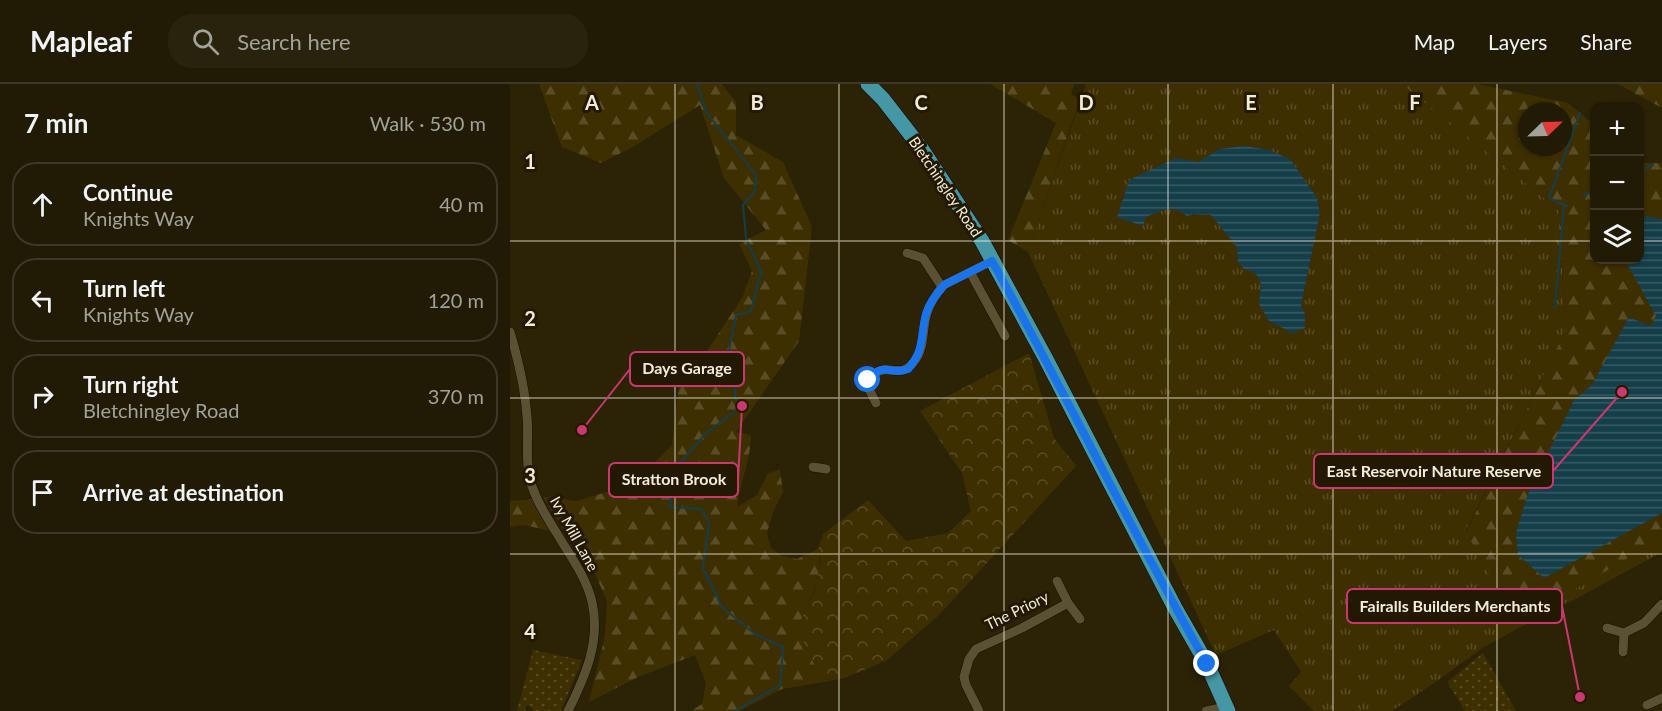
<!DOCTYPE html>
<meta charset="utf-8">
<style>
body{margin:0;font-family:Lato,sans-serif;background:#29230e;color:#f1f3f6}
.controls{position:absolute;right:18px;top:18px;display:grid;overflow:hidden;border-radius:12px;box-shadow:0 2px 4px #0004}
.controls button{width:54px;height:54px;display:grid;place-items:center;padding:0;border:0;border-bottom:2px solid #3e3826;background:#211a04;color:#f1f3f6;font:30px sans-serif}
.compass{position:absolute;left:1008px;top:18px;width:54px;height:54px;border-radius:50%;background:#211a04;box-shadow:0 2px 4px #0004;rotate:67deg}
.stop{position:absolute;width:18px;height:18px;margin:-14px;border:4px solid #1a73e8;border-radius:50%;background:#fff}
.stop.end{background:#1a73e8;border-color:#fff;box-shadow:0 2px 6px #0008}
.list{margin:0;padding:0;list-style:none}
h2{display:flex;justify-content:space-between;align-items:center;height:78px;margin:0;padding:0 24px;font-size:26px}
h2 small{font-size:20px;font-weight:400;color:#a2a19a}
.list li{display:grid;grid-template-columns:39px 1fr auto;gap:18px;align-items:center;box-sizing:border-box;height:84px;margin:0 12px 12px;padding:0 12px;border:2px solid #3e3826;border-radius:24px}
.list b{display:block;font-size:22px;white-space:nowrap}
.list p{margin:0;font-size:20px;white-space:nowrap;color:#a2a19a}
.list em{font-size:20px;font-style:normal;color:#a2a19a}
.icon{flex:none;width:33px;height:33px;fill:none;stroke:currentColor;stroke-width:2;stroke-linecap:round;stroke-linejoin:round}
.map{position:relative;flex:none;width:1152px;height:627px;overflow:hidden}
header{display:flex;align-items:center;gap:36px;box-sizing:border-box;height:84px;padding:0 30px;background:#211a04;border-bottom:2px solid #3e3826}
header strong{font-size:28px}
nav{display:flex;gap:33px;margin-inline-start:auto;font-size:21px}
.search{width:420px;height:54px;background:#29230e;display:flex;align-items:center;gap:15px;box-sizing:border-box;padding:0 21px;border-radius:24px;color:#a2a19a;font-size:22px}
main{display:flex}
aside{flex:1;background:#211a04}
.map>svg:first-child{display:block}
</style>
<header>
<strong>Mapleaf</strong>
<div class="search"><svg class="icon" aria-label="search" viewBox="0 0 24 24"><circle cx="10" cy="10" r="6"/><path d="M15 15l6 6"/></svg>Search here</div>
<nav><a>Map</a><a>Layers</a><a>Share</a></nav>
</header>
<main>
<aside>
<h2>7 min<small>Walk · 530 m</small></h2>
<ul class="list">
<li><svg class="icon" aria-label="ahead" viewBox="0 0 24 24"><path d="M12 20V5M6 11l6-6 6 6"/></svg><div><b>Continue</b><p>Knights Way</p></div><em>40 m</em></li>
<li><svg class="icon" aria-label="left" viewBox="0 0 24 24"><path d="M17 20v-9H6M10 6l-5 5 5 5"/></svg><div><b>Turn left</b><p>Knights Way</p></div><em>120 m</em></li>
<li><svg class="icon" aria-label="right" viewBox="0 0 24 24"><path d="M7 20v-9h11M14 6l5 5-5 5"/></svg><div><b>Turn right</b><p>Bletchingley Road</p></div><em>370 m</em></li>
<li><svg class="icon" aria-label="arrive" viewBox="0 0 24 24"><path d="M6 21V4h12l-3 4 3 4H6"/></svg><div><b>Arrive at destination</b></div></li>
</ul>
</aside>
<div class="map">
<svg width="1152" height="627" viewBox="0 0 1152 627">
<defs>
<pattern id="grass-tufts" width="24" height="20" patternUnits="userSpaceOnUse" patternTransform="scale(1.5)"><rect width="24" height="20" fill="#3e2f00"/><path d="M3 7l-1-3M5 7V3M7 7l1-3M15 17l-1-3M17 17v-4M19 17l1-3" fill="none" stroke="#5a4d25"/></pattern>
<pattern id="forest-firs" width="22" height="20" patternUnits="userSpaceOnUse" patternTransform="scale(1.5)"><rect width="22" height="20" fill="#3e2f00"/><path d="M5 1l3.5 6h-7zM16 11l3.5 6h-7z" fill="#5a4d25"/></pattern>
<pattern id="park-crowns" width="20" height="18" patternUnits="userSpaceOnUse" patternTransform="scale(1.5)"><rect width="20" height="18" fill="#3e2f00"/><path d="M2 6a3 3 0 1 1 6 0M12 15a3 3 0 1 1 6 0" fill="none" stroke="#5a4d25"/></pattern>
<pattern id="garden-dots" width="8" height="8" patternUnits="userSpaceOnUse" patternTransform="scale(1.5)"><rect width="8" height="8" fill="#3e2f00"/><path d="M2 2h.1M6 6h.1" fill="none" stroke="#5a4d25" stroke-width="1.8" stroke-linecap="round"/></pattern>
<pattern id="water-rules" width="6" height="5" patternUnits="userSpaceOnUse" patternTransform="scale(1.5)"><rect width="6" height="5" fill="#153e4b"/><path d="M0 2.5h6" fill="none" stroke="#385a64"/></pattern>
</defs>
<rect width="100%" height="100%" fill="#2c2306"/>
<!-- grass -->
<path fill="url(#grass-tufts)" d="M576,0H892L1048,125L1056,246L956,446L1009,544L974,563L927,597L882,627H804L779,602L791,588L764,546L706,571L518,168Z
M1152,454V468L1056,520L1051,513Z"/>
<!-- forest -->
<path fill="url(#forest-firs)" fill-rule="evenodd" d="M29,0H212L226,18V51L273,78L302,143L289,257L226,348L241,351C241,376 230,398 227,423L247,411L258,389L270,386L273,408L263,428L257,449L261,464L272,472L287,475L308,465C315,492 298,520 287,545L313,598L272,605L229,627H181L192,620L196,599L185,571L128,593L79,618L95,552L97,517L82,483L59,454L33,413L67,417L123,400L162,361L170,293L197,267L232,214L242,187L229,160L256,146L214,94L190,21L121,64L91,79L52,63Z
M480,0H564L561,10L570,15L518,168L498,156L546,39Z
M892,0H967L1058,19L1084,41V176H1130V79H1152V454L1052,513L1056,520L1009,544L956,448L1056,246L1048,125ZM1017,27H1053V63H1017Z
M1108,0H1152V24Z
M23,415L41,447L14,441L0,443V417Z"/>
<!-- park -->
<path fill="url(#park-crowns)" d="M519,269L544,354L566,382L429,531L377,576L335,594L313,598L287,545L305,506L311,476L308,465L313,450L358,416L396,457L438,449L461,427L452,389L410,327Z"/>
<!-- garden -->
<path fill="url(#garden-dots)" d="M23,566L72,576L51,627H23L20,621L15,623L16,627H7Z
M973,569L1006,627H955L937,598Z"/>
<!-- water -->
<path fill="url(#water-rules)" d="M735,62L759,66L780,75L807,114L810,129L791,221L795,230V244L782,249L759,237L749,220L751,201L749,195L746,190L733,184L728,178L727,163L701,131L683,130L677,132C662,120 653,126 636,133L633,142L607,133L619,97L625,93L666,74L689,78L709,65Z
M1137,132L1152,136V429L1034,494L1008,471L1006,449L1017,412L1064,316L1082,301L1119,233L1140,242L1146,232L1115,176H1130V135Z"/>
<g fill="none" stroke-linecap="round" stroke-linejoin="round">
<!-- stream -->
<path stroke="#153e4b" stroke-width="2" d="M187,0L196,28L246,91L245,107L233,121L236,154L251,188L241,227L226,231L215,287L225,290V314L232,322L196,349L165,385L160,423L191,425L199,438L193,484L212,523L245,550L273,563L270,601L225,627
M1130,87L1143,81
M1079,108L1084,118
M1074,111L1084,106
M1054,121L1039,114L1070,29
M1045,224L1054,121L1057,122"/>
<defs>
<path id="minor" d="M397,169L413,174L432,203
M460,188L495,252
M0,248C8,275 15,304 17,333C19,353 15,377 20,396C26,417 38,435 49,453C61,473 77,495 82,518C91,557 75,593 58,627
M366,319L360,307L358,296C378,272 388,301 406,275C415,262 412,244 417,229C420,219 427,209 434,201L482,177
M303,383L316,385
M547,497L558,519
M1097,544L1114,549L1134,539L1152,520
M1113,568L1114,549
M1137,621L1152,614
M469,627L456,601L454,593L459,575L466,565L512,544L558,519L570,535
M696,627L716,623"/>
<path id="primary" d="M358,0L373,15L411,64L472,157L536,275L665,524L697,580L718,627"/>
</defs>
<!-- minor casing -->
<use href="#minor" stroke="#150b00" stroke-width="10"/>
<!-- primary casing -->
<use href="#primary" stroke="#150b00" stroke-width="16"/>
<!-- minor -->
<use href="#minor" stroke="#5a5033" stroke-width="9"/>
<!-- primary -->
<use href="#primary" stroke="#4697a5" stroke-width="15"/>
</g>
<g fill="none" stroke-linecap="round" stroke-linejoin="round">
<!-- route -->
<path stroke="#1a73e8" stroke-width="8" d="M358,296C375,276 379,292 398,285C415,266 410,253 416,230C419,220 427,209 434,201L482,177C556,310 622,448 697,580"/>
</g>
<!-- grid -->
<path fill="none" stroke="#f2ecdc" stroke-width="1.5" stroke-opacity="0.55" d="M165,0V627M329,0V627M494,0V627M658,0V627M823,0V627M987,0V627M0,157H1084M1130,157H1152M0,314H1152M0,470H1152"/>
<g text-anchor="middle" stroke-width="6" stroke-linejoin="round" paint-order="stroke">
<!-- street labels -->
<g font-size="15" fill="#f2ecdc" stroke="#231900">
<text transform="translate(435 103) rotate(56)" y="5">Bletchingley Road</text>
<text transform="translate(64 450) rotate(61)" y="5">Ivy Mill Lane</text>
<text transform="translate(507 527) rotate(-26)" y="5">The Priory</text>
</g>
</g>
<g font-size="20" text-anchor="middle" font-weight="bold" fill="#f2ecdc" stroke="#231900" stroke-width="6" stroke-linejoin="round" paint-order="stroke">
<text x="82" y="26">A</text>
<text x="247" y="26">B</text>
<text x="411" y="26">C</text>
<text x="576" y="26">D</text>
<text x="741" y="26">E</text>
<text x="905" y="26">F</text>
<text x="20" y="85">1</text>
<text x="20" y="242">2</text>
<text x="20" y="399">3</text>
<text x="20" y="555">4</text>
</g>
<!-- callouts -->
<path fill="none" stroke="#c9386e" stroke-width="2" d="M72 346L120 285M1112 308L1043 387M232 322L228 396M1070 613L1052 522"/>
<g fill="#c9386e" stroke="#231900" stroke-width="2">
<circle cx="72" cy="346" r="6"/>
<circle cx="1112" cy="308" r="6"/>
<circle cx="232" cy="322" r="6"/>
<circle cx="1070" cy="613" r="6"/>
</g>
<g fill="#231900" stroke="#c9386e" stroke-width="2">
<rect x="120" y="268" width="114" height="34" rx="6"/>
<rect x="804" y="370" width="239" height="34" rx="6"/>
<rect x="99" y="379" width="129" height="34" rx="6"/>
<rect x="837" y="505" width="215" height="34" rx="6"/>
</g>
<g font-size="16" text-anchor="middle" font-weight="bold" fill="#f2ecdc">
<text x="177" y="290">Days Garage</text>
<text x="924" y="393">East Reservoir Nature Reserve</text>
<text x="164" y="401">Stratton Brook</text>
<text x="945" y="528">Fairalls Builders Merchants</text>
</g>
</svg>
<div class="controls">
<button>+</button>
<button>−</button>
<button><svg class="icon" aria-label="layers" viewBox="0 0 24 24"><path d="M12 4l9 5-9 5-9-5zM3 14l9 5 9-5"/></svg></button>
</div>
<svg class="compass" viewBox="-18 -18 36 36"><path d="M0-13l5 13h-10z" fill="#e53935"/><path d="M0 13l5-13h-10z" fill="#a2a19a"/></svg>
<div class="stop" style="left:358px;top:296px"></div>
<div class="stop end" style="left:697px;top:580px"></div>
</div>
</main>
